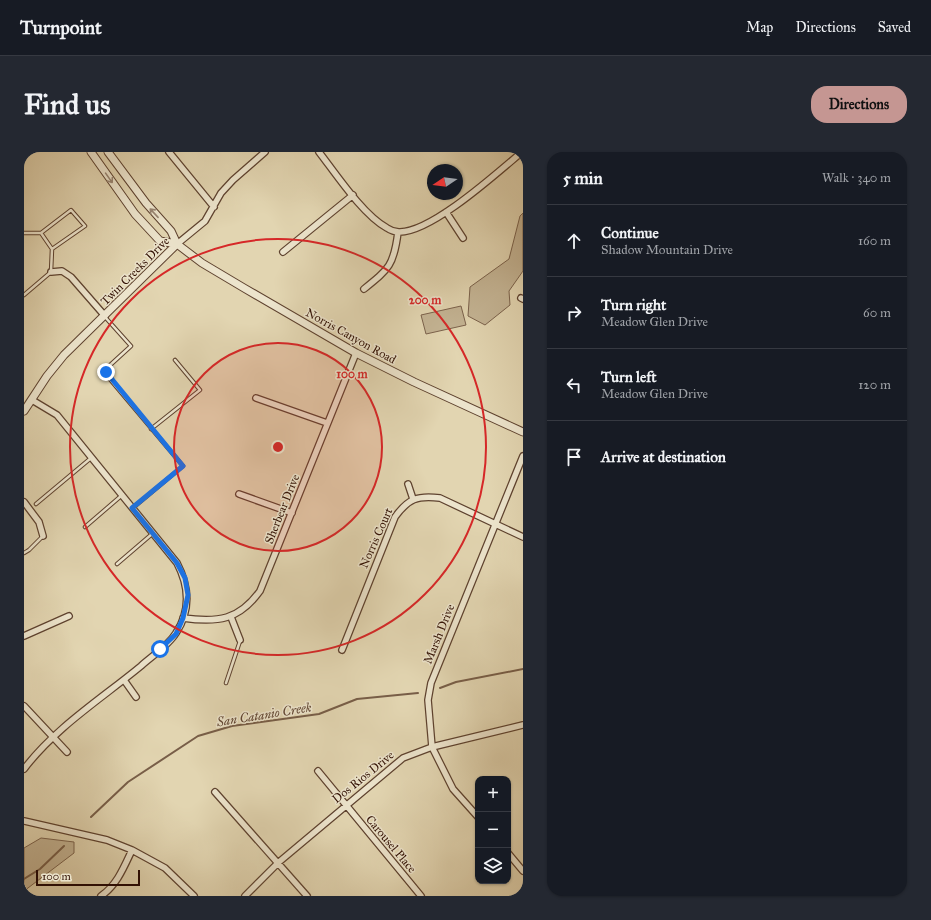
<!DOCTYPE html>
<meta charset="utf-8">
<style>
body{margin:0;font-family:"IM FELL Great Primer",serif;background:#242831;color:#f1f3f6}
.controls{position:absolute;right:12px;bottom:12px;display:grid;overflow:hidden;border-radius:8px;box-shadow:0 1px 3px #0004}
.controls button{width:36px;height:36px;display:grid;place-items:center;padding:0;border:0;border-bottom:1px solid #363941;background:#171b24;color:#f1f3f6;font:20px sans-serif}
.compass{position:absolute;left:403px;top:12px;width:36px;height:36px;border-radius:50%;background:#171b24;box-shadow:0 1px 3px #0004;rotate:257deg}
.scale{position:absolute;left:12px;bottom:10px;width:104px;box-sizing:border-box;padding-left:4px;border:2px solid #321104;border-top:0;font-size:11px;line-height:14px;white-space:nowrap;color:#321104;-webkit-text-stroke:3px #ece4cc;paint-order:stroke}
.stop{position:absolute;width:12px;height:12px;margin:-9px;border:3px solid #1a73e8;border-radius:50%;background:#fff}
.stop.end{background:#1a73e8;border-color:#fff;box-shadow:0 1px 4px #0008}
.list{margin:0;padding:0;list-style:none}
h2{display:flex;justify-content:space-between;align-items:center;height:52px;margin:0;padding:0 16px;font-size:17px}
h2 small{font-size:13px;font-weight:400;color:#9ea1a6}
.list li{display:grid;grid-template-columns:26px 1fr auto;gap:12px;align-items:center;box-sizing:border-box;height:72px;padding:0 16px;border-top:1px solid #363941}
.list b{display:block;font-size:15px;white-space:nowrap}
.list p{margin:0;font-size:13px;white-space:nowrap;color:#9ea1a6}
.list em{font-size:13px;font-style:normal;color:#9ea1a6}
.icon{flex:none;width:22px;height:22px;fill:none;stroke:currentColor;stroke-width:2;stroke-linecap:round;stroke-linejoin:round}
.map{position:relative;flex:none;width:499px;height:744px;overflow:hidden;border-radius:16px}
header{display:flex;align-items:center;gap:24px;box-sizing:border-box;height:56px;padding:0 20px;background:#171b24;border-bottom:1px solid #363941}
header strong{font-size:19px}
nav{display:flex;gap:22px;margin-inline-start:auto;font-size:14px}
.intro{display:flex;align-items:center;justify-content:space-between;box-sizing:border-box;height:96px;padding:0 24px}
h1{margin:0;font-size:28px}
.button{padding:10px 18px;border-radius:16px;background:#c59692;color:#111;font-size:14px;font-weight:700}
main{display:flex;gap:24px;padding:0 24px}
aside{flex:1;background:#171b24;border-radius:16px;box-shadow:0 1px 3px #0004}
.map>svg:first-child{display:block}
</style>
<header>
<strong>Turnpoint</strong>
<nav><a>Map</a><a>Directions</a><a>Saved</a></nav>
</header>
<div class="intro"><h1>Find us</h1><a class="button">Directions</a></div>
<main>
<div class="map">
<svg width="499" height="744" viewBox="0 0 499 744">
<rect width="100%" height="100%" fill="#e2d5b1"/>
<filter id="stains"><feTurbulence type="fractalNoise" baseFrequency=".005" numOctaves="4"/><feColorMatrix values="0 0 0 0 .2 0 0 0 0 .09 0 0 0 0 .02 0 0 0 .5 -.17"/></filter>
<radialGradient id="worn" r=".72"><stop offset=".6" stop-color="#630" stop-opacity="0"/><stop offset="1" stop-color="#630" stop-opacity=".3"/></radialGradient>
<!-- green -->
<path fill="#c4b494" stroke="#7b624c" d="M499,61V119L485,139L486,153L461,173L444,164L446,135L485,107L496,64Z
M437,154L442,173L402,182L397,163Z
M17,686L50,690V701L0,739V696Z"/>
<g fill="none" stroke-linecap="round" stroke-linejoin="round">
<!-- stream -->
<path stroke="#785e48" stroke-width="2" d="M416,536L432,530L499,517
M67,665L104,630L174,584L208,574L295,562L333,547L394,541
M0,727L16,717L40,694"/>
<defs>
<path id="service" d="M0,81H17L28,97L27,120L0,143
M17,81L47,58L61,74L28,97
M81,165L107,194L84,215L82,220L84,225L159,314L110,355
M127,277L176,238L151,208
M12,352L67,306
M61,375L97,344
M0,401L5,398L19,384
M93,412L128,382
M202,531L216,489"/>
<path id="minor" d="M145,0L190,55
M295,0C312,22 339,63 363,76C366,78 372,80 375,80C407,81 473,21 498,0
M422,60L439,86
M153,92L181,69L197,41L209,28L241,0
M259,100L329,43
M27,120L38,119L47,125L81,164
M340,137C365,117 370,113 374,80
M497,146L499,147
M232,246L303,271
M384,332L389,347
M215,342L268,361
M0,350L15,370L19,384
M207,465L216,488
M159,466C194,471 215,468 236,439L332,201
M0,484L45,464
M318,498L371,365C384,347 393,343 416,346L499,385
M100,528L112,545
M0,554L43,600
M0,617C32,575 77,547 117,514C128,504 144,494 152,481C167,458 165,434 153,411L33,263L8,248
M294,619L397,744
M191,640L283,744
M454,665L429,637L408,595L404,548L407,531L499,304
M0,669L83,688L108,698L141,716L170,744
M484,701L499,719
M77,744C93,733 100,715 108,698
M221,744L255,710L379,606L408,595L499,573"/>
<path id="tertiary" d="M67,0L111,62L136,89L153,92L178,111L220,136L332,201L390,230L499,280
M84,0L122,51L147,79L153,92
M0,259L23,224L40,203L153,92"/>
</defs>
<!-- service casing -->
<use href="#service" stroke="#5e422f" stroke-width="4.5"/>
<!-- minor casing -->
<use href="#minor" stroke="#5e422f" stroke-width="8"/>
<!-- tertiary casing -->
<use href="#tertiary" stroke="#5e422f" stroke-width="9"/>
<!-- service -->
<use href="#service" stroke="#ece4cc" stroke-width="2.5"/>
<!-- minor -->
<use href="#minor" stroke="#ece4cc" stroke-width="5.5"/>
<!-- tertiary -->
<use href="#tertiary" stroke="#ece4cc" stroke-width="7"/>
</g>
<!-- one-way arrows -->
<defs><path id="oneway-shaft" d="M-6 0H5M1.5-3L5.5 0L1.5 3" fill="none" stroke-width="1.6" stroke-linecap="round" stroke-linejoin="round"/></defs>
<g stroke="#988572">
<use href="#oneway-shaft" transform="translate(85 26) rotate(55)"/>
<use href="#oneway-shaft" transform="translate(130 61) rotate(-133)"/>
</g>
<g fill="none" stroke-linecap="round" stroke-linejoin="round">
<!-- route -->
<path stroke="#1a73e8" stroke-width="5" d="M82,220L159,314L108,356L153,411L161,426L164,443L159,466L152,482L136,497"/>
</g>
<!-- distance rings -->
<circle cx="254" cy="295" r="104" fill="#d62828" fill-opacity=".12"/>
<g fill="none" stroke="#d62828" stroke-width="2">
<circle cx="254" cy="295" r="104"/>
<circle cx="254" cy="295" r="208"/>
</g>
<g text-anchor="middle" stroke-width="3" stroke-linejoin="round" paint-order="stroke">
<!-- street labels -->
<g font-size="12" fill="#321104" stroke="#ece4cc">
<text transform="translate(111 119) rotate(-45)" y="4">Twin Creeks Drive</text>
<text transform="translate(327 184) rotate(29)" y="4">Norris Canyon Road</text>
<text transform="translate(258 357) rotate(-68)" y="4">Sherbear Drive</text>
<text transform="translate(352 386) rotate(-66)" y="4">Norris Court</text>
<text transform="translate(415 482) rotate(-68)" y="4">Marsh Drive</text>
<text transform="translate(339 625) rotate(-39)" y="4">Dos Rios Drive</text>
<text transform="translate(367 692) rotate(50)" y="4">Carousel Place</text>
</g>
<!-- water labels -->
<g font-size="13" font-style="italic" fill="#604532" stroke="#ece4cc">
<text transform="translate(240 562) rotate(-9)" y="5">San Catanio Creek</text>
</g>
</g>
<circle cx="254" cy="295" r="6" fill="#d62828" stroke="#ece4cc" stroke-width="2"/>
<g font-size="12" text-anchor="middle" font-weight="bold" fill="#d62828" stroke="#ece4cc" stroke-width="3" stroke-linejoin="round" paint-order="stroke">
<text x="401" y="152">200 m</text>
<text x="328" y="226">100 m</text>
</g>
<rect width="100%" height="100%" filter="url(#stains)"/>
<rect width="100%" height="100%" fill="url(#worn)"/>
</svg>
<div class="controls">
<button>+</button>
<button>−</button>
<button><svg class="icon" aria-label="layers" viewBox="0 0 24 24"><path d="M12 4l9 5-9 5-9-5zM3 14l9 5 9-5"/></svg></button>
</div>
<svg class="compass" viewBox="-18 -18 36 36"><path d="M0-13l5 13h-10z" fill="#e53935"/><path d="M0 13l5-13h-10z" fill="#9ea1a6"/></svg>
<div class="scale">100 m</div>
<div class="stop" style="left:136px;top:497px"></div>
<div class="stop end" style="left:82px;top:220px"></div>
</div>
<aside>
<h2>5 min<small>Walk · 340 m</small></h2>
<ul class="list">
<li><svg class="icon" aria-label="ahead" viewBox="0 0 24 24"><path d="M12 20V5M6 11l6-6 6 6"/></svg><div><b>Continue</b><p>Shadow Mountain Drive</p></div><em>160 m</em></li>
<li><svg class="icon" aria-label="right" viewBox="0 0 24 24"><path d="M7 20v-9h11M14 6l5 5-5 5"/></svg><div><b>Turn right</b><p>Meadow Glen Drive</p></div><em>60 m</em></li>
<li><svg class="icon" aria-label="left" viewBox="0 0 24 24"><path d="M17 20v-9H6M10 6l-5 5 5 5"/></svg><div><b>Turn left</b><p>Meadow Glen Drive</p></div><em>120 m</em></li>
<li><svg class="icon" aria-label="arrive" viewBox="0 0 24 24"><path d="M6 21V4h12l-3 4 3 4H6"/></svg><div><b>Arrive at destination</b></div></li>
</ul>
</aside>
</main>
